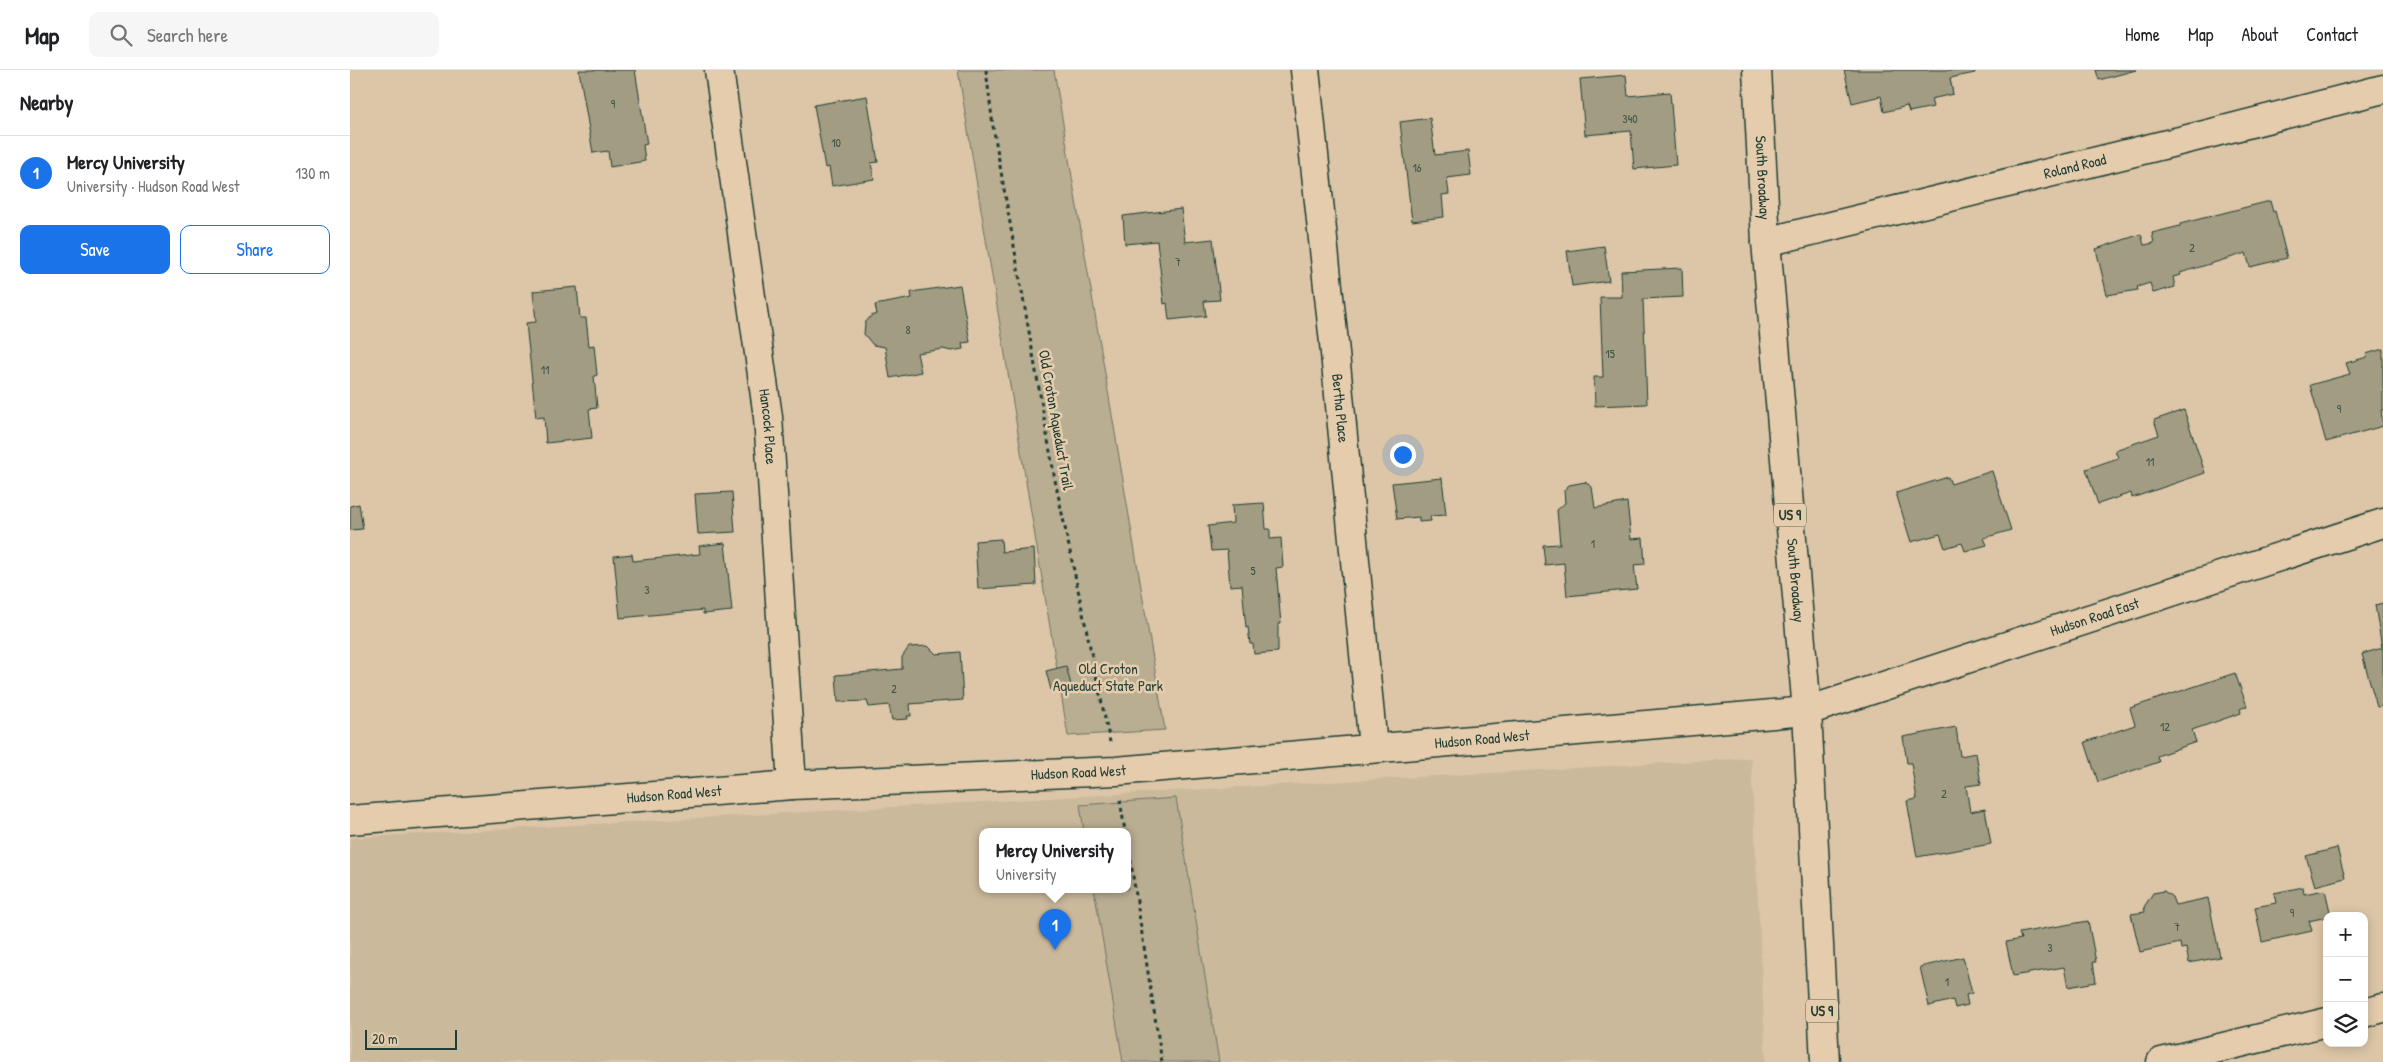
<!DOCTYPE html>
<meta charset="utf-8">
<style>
body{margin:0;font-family:"Patrick Hand",sans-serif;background:#f6f6f6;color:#202124}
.controls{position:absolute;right:15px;bottom:15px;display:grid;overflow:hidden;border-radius:10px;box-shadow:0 2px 12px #0003}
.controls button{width:45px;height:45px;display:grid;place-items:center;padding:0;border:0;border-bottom:1px solid #e0e0e0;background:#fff;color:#202124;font:25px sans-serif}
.scale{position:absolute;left:15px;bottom:12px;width:92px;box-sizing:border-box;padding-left:5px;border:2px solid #1f3d34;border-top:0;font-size:14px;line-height:18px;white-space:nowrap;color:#1f3d34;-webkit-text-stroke:4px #e4ccac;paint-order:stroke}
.you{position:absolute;left:1052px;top:384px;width:18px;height:18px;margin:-12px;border:4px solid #fff;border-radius:50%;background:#1a73e8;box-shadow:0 0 0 8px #1a73e833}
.badge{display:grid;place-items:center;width:32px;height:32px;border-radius:50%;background:#1a73e8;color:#fff;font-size:16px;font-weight:700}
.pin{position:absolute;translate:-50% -41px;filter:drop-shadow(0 1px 2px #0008)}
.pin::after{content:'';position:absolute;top:26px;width:18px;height:15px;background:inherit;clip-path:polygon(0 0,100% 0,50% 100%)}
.popup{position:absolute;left:629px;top:758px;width:152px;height:65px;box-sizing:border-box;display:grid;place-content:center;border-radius:10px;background:#fff;filter:drop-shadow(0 1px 4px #0005);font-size:16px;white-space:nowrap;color:#757577}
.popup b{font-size:19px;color:#202124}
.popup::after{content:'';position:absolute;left:50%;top:100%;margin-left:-10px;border:10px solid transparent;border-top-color:#fff}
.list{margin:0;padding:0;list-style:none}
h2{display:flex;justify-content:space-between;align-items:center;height:65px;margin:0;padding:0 20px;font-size:21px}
h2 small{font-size:16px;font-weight:400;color:#757577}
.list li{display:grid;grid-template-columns:32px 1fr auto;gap:15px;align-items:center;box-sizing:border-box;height:75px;padding:0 20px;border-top:1px solid #e0e0e0}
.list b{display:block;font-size:19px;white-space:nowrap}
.list p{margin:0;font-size:16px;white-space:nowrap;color:#757577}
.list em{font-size:16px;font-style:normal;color:#757577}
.actions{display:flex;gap:10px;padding:15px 20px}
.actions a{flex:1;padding:11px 0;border:1px solid #1a73e8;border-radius:10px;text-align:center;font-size:18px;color:#1a73e8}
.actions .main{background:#1a73e8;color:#fff}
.icon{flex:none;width:28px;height:28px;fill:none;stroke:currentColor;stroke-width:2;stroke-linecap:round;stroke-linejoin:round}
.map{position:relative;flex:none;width:2033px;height:992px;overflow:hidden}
header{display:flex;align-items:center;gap:30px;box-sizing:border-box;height:70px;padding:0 25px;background:#fff;border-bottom:1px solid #e0e0e0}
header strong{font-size:24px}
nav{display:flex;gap:28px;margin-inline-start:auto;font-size:18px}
.search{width:350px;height:45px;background:#f6f6f6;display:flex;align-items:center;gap:12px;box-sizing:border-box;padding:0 18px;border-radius:10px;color:#757577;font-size:19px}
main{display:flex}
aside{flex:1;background:#fff}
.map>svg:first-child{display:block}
</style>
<header>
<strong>Map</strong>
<div class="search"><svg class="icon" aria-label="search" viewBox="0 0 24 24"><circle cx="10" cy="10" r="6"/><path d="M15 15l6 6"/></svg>Search here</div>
<nav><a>Home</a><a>Map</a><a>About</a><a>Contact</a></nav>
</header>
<main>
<aside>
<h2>Nearby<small></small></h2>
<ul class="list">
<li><span class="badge">1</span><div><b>Mercy University</b><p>University · Hudson Road West</p></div><em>130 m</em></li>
</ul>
<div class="actions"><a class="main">Save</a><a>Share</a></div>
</aside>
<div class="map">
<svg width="2033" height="992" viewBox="0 0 2033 992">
<rect width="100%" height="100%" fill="#dcc6a7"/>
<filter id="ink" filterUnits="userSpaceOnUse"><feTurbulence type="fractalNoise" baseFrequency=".02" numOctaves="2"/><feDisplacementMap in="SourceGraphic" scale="10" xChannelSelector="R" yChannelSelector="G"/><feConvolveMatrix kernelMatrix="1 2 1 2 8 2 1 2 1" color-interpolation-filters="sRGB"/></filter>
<g filter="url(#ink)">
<!-- built -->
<path fill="#cbb99c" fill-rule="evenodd" d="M1401,688L1416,992H0V768ZM632,761H778V819H632Z"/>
<!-- green -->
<path fill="#b9ad92" stroke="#6c7563" d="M608,0H704L815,660L718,666Z
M826,728L869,992H773L744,819H778V761H734L730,735Z"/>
<!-- building -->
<path fill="#a29c83" stroke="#1f3d34" d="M229,0H285L297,74L293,75L295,91L260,97L258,81L243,83Z
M1494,0H1624L1625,3L1600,8L1603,24L1581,29L1583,37L1559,42L1557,36L1534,42L1531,26L1502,33Z
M1746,0H1786L1749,10Z
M1276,5L1278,26L1320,22L1326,95L1284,99L1281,61L1235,65L1230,9Z
M517,26L528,92L521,93L524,109L482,116L479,97L475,98L464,35Z
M1080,48L1085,85L1118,81L1121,105L1097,108L1099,124L1092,125L1094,147L1062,151L1050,52Z
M1920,131L1923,142L1925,141L1937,188L1900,197L1896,183L1830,203L1831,205L1823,207L1825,217L1803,223L1800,213L1787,217L1788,220L1757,225L1746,179L1791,164L1794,175L1804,173L1802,163L1830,156V154Z
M831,139L835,172L863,169L870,230L854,231L856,246L819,250L817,233L814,234L807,171L775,174L773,146Z
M1254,176L1259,211L1222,216L1217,181Z
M1332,198L1333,227L1293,229L1297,334L1245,336L1244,307H1253L1250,227H1272L1271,201Z
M610,215L620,272L612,273L613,279L601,281L593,279L567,283L571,302L540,308L535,277L523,275L514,264L515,253L521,246L527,244L525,235L562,228L561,222Z
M227,217L230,248H236L239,276L244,275L247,305L244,306L247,338L239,339L242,368L196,373L194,347L186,348L176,253L186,252L183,221Z
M2033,279V340H2031L2033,356L1976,372L1960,315L2000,304L1996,293L2017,287L2016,284Z
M1834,340L1855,403L1782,428L1781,423L1748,434L1736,399L1768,388L1765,380L1809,365L1804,350Z
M1642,401L1661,460L1634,468L1637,475L1615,481L1612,473L1595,478L1590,464L1561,472L1546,423L1598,407L1601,414Z
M1092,408L1096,445L1080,446L1081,451L1069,452V447L1047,449L1042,413Z
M1235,412L1242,417L1245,438L1277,432L1281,469L1293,468L1295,494L1284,495L1287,519L1217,526L1214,493L1195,495L1193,475L1210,474L1207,440L1215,433L1214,420L1219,415Z
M382,422L385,462L348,464L345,424Z
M914,433L916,459H920V469L931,468L933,497L926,498L931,554H928V582L904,584L903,574H900L898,557L896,558L892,515L880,516L877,480L861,481L858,456L883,453L882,435Z
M9,434L13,459L0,460V436Z
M651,469L652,482L684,479L686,515L628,519L625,471Z
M375,473L382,541L353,544V540L270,548L264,486L282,484L283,491L350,484L349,476Z
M2033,533V636L2027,637L2012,584L2032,578L2025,535Z
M578,576L586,584L610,582L613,630L560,634L561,646H557L558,649L542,650L539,635L519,637L517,631L488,632L486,605L552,599V587L559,577Z
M716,596L721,615L701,620L696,601Z
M1885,603L1897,636L1890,639L1891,643L1842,660L1846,672L1807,686L1809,692L1748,712L1735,672L1785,655L1780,638Z
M1606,657L1610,686L1626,683L1631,714L1616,716L1620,742L1635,739L1641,774L1567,787L1557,731L1567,729L1561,693H1557L1553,667Z
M1987,778L1995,808L1965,816L1956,786Z
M1953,817L1954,824L1975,820L1981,846L1959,851L1962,861L1912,872L1905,837L1926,833L1924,823Z
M1814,821L1822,827L1825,835L1858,828L1870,887L1839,893L1836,878L1831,879L1830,873L1790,882L1781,844L1795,842L1794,837L1803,823Z
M1738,851L1746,892H1743L1746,912L1718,917L1714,897L1663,906L1656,872L1671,869L1669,863Z
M1613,887L1622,923L1616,925L1618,935L1605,938L1603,930L1579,936L1570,897Z"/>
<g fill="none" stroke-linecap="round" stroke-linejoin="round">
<defs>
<g id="street">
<path id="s1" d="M369,0L418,347L442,715"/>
<path id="s2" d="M955,0L984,273L1023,677"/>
<path id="s3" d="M1416,172L1858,64L2033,19"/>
<path id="s4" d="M0,750L442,715L766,701L1457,641L2033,453"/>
<path d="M2014,943L2033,938"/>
<path d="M1811,992L1977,952"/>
</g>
<g id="primary">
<path id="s5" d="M1407,0L1416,172L1457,641L1475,992"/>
</g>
</defs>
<!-- street casing -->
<use href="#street" stroke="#1f3d34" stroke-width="31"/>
<!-- primary casing -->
<use href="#primary" stroke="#1f3d34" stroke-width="31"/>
<!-- path -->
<path stroke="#1f3d34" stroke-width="3" stroke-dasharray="4 4" stroke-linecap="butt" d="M636,0L643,56L705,410L760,672
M770,730L775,761
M778,774L812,992"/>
<!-- street -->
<use href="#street" stroke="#e4ccac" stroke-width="28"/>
<!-- primary -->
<use href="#primary" stroke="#e4ccac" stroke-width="28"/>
</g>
</g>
<g text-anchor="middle" stroke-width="5" stroke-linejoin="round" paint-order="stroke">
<!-- number labels -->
<g font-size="12" fill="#405548">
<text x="263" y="38">9</text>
<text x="1280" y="53">340</text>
<text x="486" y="77">10</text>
<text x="1067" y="102">16</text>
<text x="1842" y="182">2</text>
<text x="828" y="196">7</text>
<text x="558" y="264">8</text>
<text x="1260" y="288">15</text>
<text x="195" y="304">11</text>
<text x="1989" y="343">9</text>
<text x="1800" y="396">11</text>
<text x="1243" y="478">1</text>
<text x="903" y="505">5</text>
<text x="297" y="524">3</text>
<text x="544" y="623">2</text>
<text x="1815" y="661">12</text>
<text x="1594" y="728">2</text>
<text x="1942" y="847">9</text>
<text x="1827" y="861">7</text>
<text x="1700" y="882">3</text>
<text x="1597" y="916">1</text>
</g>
<!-- shield labels -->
<g fill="#e4ccac" stroke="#5a6858" stroke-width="1">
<rect x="1424" y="433.5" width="32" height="23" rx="4"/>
<rect x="1456" y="929.5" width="32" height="23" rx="4"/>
</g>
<g font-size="14" font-weight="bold" fill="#1f3d34">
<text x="1440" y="450">US 9</text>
<text x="1472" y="946">US 9</text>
</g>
<!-- street labels -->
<g font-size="15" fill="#1f3d34" stroke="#e4ccac">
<text dy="5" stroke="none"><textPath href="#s3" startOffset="318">Roland Road</textPath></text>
<text dy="5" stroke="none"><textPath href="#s5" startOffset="108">South Broadway</textPath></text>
<text dy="5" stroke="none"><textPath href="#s2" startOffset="340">Bertha Place</textPath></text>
<text transform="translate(706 350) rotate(80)" y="5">Old Croton Aqueduct Trail</text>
<text dy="5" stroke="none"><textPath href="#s1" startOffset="360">Hancock Place</textPath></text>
<text dy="5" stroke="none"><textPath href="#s5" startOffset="512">South Broadway</textPath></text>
<text dy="5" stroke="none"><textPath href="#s4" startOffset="1764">Hudson Road East</textPath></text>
<text dy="5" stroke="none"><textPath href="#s4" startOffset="1135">Hudson Road West</textPath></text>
<text dy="5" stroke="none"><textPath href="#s4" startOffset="730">Hudson Road West</textPath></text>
<text dy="5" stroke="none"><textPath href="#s4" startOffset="325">Hudson Road West</textPath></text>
</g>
<!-- park labels -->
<g font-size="15" fill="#274339" stroke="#e4ccac">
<text x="758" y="604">Old Croton<tspan x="758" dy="17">Aqueduct State Park</tspan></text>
</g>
</g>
</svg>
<div class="controls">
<button>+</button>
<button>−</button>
<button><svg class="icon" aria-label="layers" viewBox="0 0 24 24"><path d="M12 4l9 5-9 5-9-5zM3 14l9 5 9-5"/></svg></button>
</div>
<div class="scale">20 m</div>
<div class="you"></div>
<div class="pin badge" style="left:705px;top:880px">1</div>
<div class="popup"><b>Mercy University</b>University</div>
</div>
</main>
